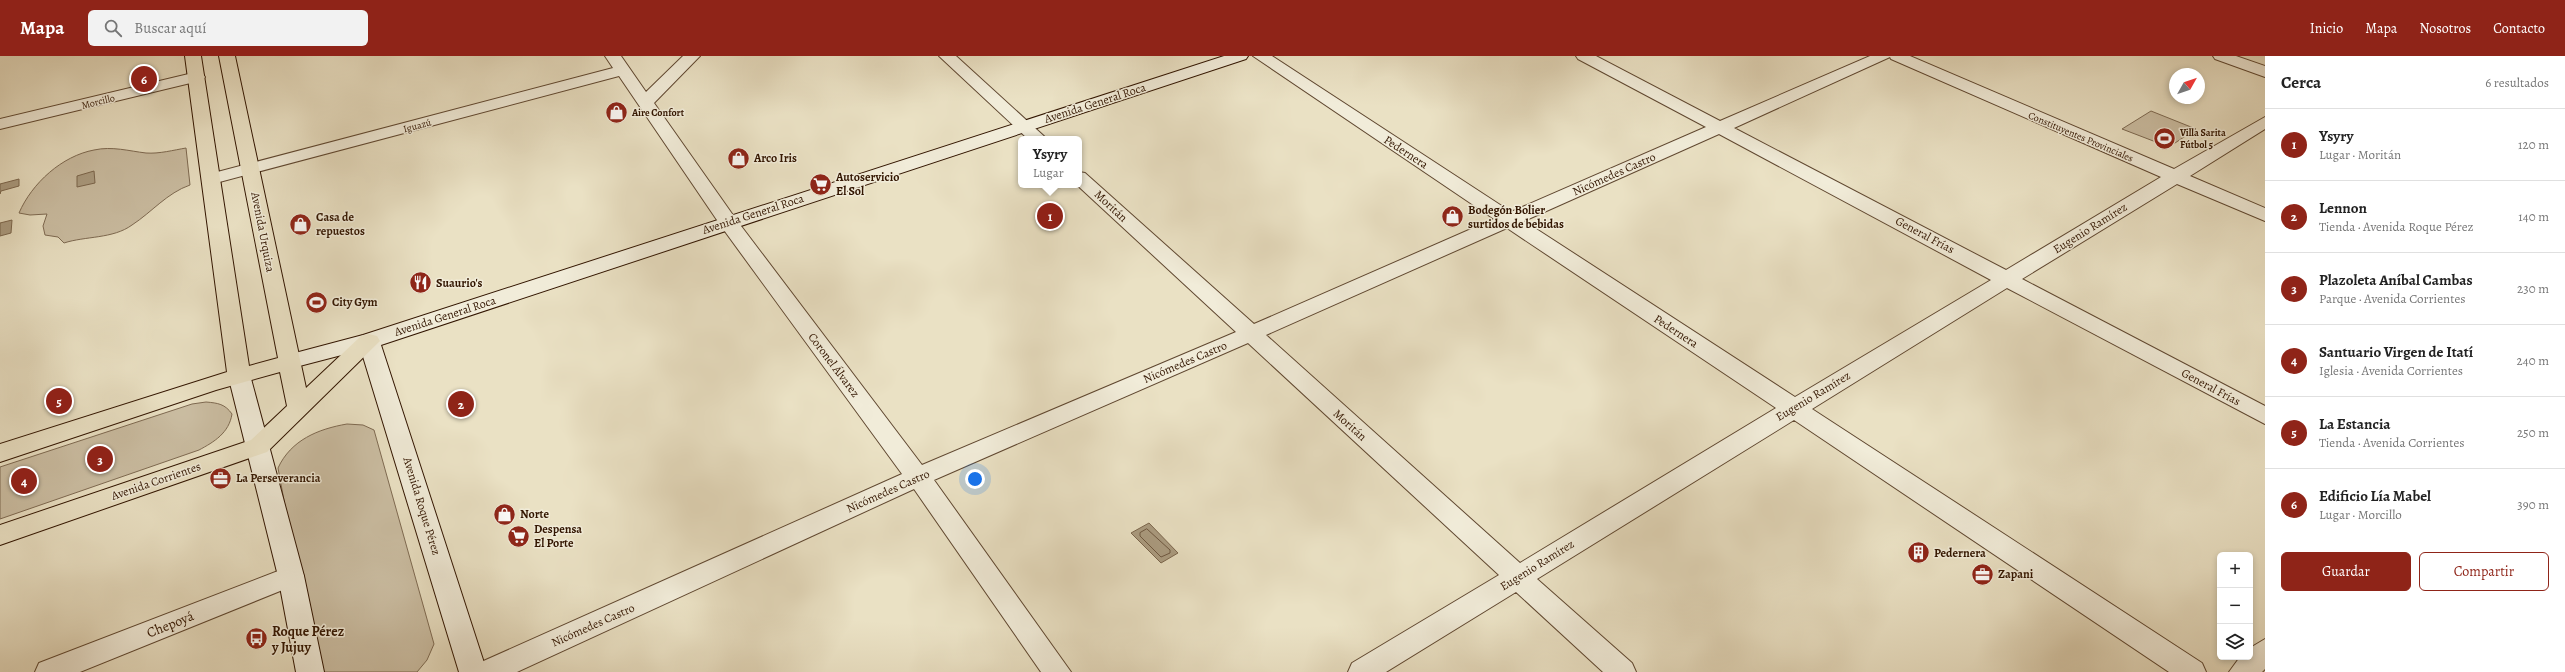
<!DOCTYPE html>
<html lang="es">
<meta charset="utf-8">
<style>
body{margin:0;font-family:Alegreya,serif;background:#f2f2f2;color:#222}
.controls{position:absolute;right:12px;bottom:12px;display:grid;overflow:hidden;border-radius:6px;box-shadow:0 2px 6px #0003}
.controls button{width:36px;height:36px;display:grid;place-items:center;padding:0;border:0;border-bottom:1px solid #e0e0e0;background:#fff;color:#222;font:20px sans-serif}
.compass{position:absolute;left:2169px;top:12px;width:36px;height:36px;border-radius:50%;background:#fff;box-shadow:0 2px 6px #0003;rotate:50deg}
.you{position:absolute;left:975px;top:423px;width:14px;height:14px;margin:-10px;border:3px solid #fff;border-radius:50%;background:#1a73e8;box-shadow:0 0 0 6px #1a73e833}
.badge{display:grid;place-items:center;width:26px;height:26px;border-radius:50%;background:#8f2418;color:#fff;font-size:13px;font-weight:700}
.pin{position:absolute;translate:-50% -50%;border:2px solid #fff;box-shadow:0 1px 4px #0006}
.popup{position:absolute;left:1018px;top:80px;width:64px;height:52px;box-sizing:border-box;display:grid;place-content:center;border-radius:6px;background:#fff;filter:drop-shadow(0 1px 3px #0005);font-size:13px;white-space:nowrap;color:#767676}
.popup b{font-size:15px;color:#222}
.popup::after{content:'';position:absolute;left:50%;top:100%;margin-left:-8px;border:8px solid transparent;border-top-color:#fff}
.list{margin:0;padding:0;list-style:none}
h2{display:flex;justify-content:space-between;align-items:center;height:52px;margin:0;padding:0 16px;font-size:17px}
h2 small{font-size:13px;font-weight:400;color:#767676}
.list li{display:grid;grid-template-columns:26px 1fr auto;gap:12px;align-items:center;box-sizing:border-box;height:72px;padding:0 16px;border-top:1px solid #e0e0e0}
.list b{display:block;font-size:15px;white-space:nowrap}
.list p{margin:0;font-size:13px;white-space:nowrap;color:#767676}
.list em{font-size:13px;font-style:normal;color:#767676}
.actions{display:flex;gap:8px;padding:12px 16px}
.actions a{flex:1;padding:9px 0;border:1px solid #8f2418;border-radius:6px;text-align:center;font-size:14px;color:#8f2418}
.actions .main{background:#8f2418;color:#fff}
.icon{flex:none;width:22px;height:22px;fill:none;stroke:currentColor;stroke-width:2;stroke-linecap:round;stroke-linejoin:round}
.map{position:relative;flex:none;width:2265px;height:616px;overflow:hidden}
header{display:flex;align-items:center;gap:24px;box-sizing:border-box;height:56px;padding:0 20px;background:#8f2418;color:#fff}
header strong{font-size:19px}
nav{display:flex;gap:22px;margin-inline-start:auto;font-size:14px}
.search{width:280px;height:36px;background:#f2f2f2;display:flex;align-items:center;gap:10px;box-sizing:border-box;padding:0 14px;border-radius:6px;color:#767676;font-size:15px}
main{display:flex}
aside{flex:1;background:#fff}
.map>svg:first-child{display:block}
</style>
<header>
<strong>Mapa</strong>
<div class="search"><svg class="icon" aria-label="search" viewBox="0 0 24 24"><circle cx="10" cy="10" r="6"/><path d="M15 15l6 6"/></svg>Buscar aquí</div>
<nav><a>Inicio</a><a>Mapa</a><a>Nosotros</a><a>Contacto</a></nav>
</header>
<main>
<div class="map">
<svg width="2265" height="616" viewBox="0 0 2265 616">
<rect width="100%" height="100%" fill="#eae1c4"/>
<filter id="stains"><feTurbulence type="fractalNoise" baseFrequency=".005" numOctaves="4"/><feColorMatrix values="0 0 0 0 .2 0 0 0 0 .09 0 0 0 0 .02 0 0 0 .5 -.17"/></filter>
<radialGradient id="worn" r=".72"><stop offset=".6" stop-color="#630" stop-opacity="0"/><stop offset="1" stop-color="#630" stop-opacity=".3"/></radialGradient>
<!-- green -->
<path fill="#cbbea3" stroke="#7e6a52" d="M2151,55L2196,73L2169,91L2122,73Z
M186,92L190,129C167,137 152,156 132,169C113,183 85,180 64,187L58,181L45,179L43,170L47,158L30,159L19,157C32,127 62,100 94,94C112,90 129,95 146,97C159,98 174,94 186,92Z
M206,346C218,347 225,348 232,358C229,377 214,386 199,394L0,463V411L192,348Z
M347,368L363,369L374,374L434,588L427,604L417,616H316L278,412C291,384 318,373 347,368Z"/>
<!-- water -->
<path fill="#ab9c81" stroke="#7b664d" d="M94,115L95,127L77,131V120Z
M19,123V130L1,135L0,138V128Z
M12,164L11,177L0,180V167Z
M1149,467L1178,497L1161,507L1131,477Z"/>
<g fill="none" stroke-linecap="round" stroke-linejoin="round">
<!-- shore -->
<path stroke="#6e5840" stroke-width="1" d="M1147,473L1170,494V497L1161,501L1140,480V477Z"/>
<defs>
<path id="street" d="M605,0H621L646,36L683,0H700L654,47L735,162L922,409L1236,276L1077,129H1079V116L1085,117L1254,268L1494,163L1253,0H1272L1511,156L1706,71L1578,3L1576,0H1596L1720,65L1870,0H1910L2174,113L2265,61V73L2190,120L2265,152V165L2177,128L2022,223L2265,350V368L2007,232L1812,353L2202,607L2206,616H2169L1794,364L1537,523L1632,607L1636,616H1603L1516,536L1386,616H1348L1352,607L1499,519L1248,287L934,424L1071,616H1041L914,433L517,616H475L479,607L902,418L721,170L619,20L212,128L206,127L203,123L206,119L613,12ZM1890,1L1891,3L2161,121L2006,214L1734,72ZM1719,78L1991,224L1795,341L1524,165ZM1507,172L1776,352L1520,507L1266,279Z
M939,0H956L1047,83H1028Z
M2213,0H2236L2265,10V21L2215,3Z
M197,16L203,18L205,21L203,24L0,73V63Z
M291,510L300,513L304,520L300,527L80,616H35L39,607Z
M2265,583V613L2262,616H2229L2240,601H2250V592Z"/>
<path id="secondary" d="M1224,0H1248L1246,3L381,289L487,616H459L361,294L288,313L280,311L277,306L280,301L363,279Z
M239,311L247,314L250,319L304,520L324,616H296L278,520L228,319L231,314Z"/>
<path id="primary" d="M185,0H201L249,310L278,302L219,0H235L306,332L361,280L369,278L377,280L380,285L267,396L0,489V469L251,384L287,350L280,316L216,334L0,406V388L227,316Z"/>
</defs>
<!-- street casing -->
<use href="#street" stroke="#604831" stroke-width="2"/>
<!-- secondary casing -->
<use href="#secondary" stroke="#321500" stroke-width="2"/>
<!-- primary casing -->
<use href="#primary" stroke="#321500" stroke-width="2"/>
<!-- street -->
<use href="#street" fill="#f1ecd9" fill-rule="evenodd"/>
<!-- secondary -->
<use href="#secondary" fill="#f1ecd9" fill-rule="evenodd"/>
<!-- primary -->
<use href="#primary" fill="#eae1c4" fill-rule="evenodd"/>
</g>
<!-- icons -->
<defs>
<symbol id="shop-disc" viewBox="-11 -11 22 22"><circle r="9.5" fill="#8f2418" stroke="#f1ecd9"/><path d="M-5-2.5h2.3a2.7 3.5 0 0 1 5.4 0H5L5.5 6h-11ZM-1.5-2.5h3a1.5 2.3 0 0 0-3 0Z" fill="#fff"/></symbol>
<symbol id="stadium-disc" viewBox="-11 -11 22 22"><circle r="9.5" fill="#8f2418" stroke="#f1ecd9"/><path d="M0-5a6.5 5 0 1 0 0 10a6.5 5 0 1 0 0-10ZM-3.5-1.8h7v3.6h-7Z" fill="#fff"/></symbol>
<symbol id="supermarket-disc" viewBox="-11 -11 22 22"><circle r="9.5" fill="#8f2418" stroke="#f1ecd9"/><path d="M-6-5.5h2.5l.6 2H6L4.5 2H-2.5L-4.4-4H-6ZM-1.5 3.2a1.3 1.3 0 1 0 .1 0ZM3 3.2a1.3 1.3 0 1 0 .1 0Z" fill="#fff"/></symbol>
<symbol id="restaurant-disc" viewBox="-11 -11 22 22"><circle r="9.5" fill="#8f2418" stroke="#f1ecd9"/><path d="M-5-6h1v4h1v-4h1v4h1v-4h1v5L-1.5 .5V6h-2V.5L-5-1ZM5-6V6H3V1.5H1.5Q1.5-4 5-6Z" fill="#fff"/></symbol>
<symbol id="office-disc" viewBox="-11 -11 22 22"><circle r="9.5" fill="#8f2418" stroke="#f1ecd9"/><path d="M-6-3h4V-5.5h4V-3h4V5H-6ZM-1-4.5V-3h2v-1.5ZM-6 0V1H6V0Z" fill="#fff"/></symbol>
<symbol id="building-disc" viewBox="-11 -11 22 22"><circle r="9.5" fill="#8f2418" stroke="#f1ecd9"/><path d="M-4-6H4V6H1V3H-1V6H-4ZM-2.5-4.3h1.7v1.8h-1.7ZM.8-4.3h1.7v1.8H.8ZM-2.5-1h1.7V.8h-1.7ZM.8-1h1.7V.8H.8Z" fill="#fff"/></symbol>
<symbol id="bus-disc" viewBox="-11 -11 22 22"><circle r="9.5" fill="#8f2418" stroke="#f1ecd9"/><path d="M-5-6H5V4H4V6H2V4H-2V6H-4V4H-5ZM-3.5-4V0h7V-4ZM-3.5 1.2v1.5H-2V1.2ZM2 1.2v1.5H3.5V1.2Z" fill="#fff"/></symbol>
</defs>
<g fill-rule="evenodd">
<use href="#shop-disc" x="604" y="44" width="25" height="25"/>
<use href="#stadium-disc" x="2152" y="70" width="25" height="25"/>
<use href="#shop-disc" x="726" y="90" width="25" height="25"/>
<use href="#supermarket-disc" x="808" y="116" width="25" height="25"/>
<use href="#shop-disc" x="1440" y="148" width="25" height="25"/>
<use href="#shop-disc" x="288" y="156" width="25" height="25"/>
<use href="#restaurant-disc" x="408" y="214" width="25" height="25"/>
<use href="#stadium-disc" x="304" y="234" width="25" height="25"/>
<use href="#office-disc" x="208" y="410" width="25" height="25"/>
<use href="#shop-disc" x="492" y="446" width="25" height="25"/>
<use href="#supermarket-disc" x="506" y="468" width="25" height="25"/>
<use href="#building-disc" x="1906" y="484" width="25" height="25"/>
<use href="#office-disc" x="1970" y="506" width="25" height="25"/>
<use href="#bus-disc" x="244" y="570" width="25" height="25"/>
</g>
<g text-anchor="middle" stroke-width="3" stroke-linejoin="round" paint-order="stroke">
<!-- far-street labels -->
<g font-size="10" fill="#321500" stroke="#f1ecd9">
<text transform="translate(98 45) rotate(-14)" y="4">Morcillo</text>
<text transform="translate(417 69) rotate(-15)" y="4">Iguazú</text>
<text transform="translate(2081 80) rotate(23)" y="4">Constituyentes Provinciales</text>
</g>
<!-- far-poi labels -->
<g font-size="10" font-weight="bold" fill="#321500" stroke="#f1ecd9" text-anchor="start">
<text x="632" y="60">Aire Confort</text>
<text x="2180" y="80">Villa Sarita<tspan x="2180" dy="12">Fútbol 5</tspan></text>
</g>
<!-- street labels -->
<g font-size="12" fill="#321500" stroke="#f1ecd9">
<text transform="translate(1095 47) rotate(-18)" y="4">Avenida General Roca</text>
<text transform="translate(1406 96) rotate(33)" y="4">Pedernera</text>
<text transform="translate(1614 118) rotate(-24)" y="4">Nicómedes Castro</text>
<text transform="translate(1111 150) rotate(43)" y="4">Moritán</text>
<text transform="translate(753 158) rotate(-18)" y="4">Avenida General Roca</text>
<text transform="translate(2090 172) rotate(-32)" y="4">Eugenio Ramírez</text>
<text transform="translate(263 176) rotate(79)" y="4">Avenida Urquiza</text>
<text transform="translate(1925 179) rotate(28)" y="4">General Frías</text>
<text transform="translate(445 260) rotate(-18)" y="4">Avenida General Roca</text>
<text transform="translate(1676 275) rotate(33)" y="4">Pedernera</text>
<text transform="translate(1185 306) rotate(-23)" y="4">Nicómedes Castro</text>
<text transform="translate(834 309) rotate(53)" y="4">Coronel Álvarez</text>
<text transform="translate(2211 331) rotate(28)" y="4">General Frías</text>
<text transform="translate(1813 340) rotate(-31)" y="4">Eugenio Ramírez</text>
<text transform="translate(1350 369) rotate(42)" y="4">Moritán</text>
<text transform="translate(156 425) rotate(-19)" y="4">Avenida Corrientes</text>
<text transform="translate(888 435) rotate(-24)" y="4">Nicómedes Castro</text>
<text transform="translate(422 450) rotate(73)" y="4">Avenida Roque Pérez</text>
<text transform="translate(1537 509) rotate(-32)" y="4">Eugenio Ramírez</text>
<text transform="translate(593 569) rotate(-24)" y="4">Nicómedes Castro</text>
</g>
<!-- poi labels -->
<g font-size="12" font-weight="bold" fill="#321500" stroke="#f1ecd9" text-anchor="start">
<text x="754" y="106">Arco Iris</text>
<text x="836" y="125">Autoservicio<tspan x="836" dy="14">El Sol</tspan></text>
<text x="1468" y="158">Bodegón Bolier<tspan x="1468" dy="14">surtidos de bebidas</tspan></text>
<text x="316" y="165">Casa de<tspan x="316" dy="14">repuestos</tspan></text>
<text x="436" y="231">Suaurio's</text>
<text x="332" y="250">City Gym</text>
<text x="236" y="426">La Perseverancia</text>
<text x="520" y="462">Norte</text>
<text x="534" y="477">Despensa<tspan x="534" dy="14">El Porte</tspan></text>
<text x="1934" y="501">Pedernera</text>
<text x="1998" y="522">Zapani</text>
</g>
<!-- near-street labels -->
<g font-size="14" fill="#321500" stroke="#f1ecd9">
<text transform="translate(170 568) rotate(-22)" y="5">Chepoyá</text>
</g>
<!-- near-poi labels -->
<g font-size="14" font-weight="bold" fill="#321500" stroke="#f1ecd9" text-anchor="start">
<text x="272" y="580">Roque Pérez<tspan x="272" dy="16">y Jujuy</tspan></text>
</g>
</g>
<rect width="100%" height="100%" filter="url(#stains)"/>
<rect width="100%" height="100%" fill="url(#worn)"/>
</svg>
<div class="controls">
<button>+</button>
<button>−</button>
<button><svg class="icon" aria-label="layers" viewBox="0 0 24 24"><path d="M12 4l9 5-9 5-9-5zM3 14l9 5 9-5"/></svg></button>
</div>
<svg class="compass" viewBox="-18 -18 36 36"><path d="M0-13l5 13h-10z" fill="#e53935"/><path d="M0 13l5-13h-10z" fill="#767676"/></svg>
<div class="you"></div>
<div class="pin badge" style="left:1050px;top:160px">1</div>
<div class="popup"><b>Ysyry</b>Lugar</div>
<div class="pin badge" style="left:461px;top:348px">2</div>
<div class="pin badge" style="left:100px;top:403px">3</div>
<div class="pin badge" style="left:24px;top:425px">4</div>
<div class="pin badge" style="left:59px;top:345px">5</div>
<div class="pin badge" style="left:144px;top:23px">6</div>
</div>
<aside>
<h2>Cerca<small>6 resultados</small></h2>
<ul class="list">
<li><span class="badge">1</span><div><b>Ysyry</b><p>Lugar · Moritán</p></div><em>120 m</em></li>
<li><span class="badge">2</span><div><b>Lennon</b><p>Tienda · Avenida Roque Pérez</p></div><em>140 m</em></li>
<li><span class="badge">3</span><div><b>Plazoleta Aníbal Cambas</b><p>Parque · Avenida Corrientes</p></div><em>230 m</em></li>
<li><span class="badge">4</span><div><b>Santuario Virgen de Itatí</b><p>Iglesia · Avenida Corrientes</p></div><em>240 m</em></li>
<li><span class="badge">5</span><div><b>La Estancia</b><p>Tienda · Avenida Corrientes</p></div><em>250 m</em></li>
<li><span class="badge">6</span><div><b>Edificio Lía Mabel</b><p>Lugar · Morcillo</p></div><em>390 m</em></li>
</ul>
<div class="actions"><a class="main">Guardar</a><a>Compartir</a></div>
</aside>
</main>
